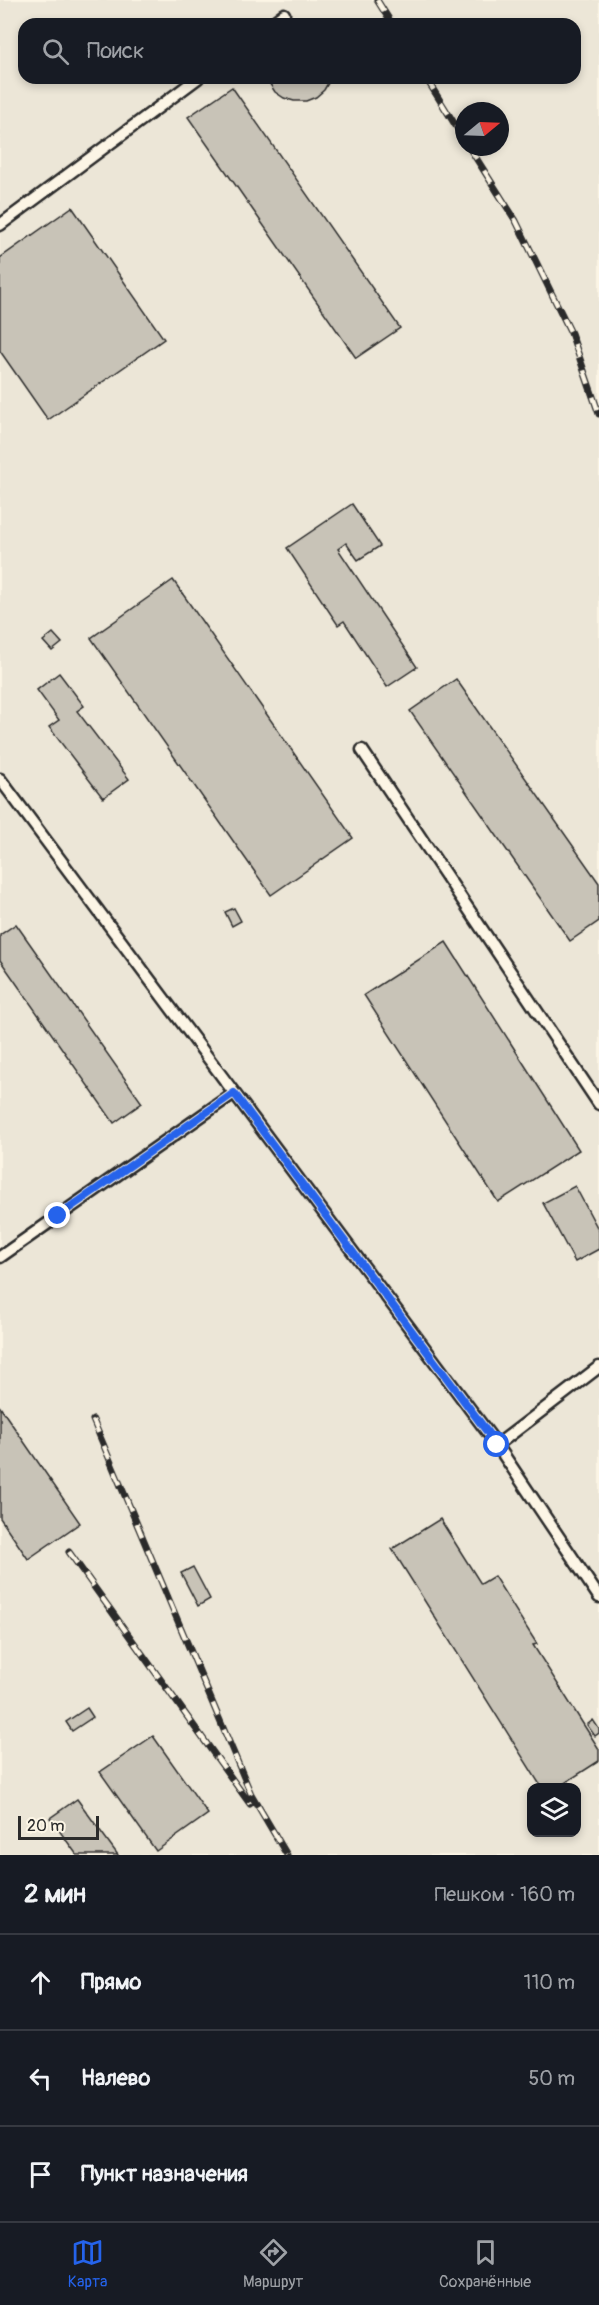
<!DOCTYPE html>
<html lang="ru">
<meta charset="utf-8">
<style>
body{margin:0;font-family:Pangolin,sans-serif;background:#242831;color:#f1f3f6}
.controls{position:absolute;right:18px;bottom:18px;display:grid;overflow:hidden;border-radius:12px;box-shadow:0 3px 9px #0003}
.controls button{width:54px;height:54px;display:grid;place-items:center;padding:0;border:0;border-bottom:2px solid #363941;background:#171b24;color:#f1f3f6;font:30px sans-serif}
.compass{position:absolute;left:455px;top:102px;width:54px;height:54px;border-radius:50%;background:#171b24;box-shadow:0 3px 9px #0003;rotate:71deg}
.scale{position:absolute;left:18px;bottom:15px;width:81px;box-sizing:border-box;padding-left:6px;border:3px solid #2b2b2b;border-top:0;font-size:16px;line-height:21px;white-space:nowrap;color:#2b2b2b;-webkit-text-stroke:4px #fcf5e5;paint-order:stroke}
.stop{position:absolute;width:18px;height:18px;margin:-14px;border:4px solid #2563eb;border-radius:50%;background:#fff}
.stop.end{background:#2563eb;border-color:#fff;box-shadow:0 2px 6px #0008}
.list{margin:0;padding:0;list-style:none}
h2{display:flex;justify-content:space-between;align-items:center;height:78px;margin:0;padding:0 24px;font-size:26px}
h2 small{font-size:20px;font-weight:400;color:#9ea1a6}
.list li{display:grid;grid-template-columns:39px 1fr auto;gap:18px;align-items:center;box-sizing:border-box;height:96px;padding:0 24px;border-top:2px solid #363941}
.list b{display:block;font-size:22px;white-space:nowrap}
.list em{font-size:20px;font-style:normal;color:#9ea1a6}
.icon{flex:none;width:33px;height:33px;fill:none;stroke:currentColor;stroke-width:2;stroke-linecap:round;stroke-linejoin:round}
.map{position:relative;flex:none;width:599px;height:1855px;overflow:hidden}
.search{position:absolute;background:#171b24;box-shadow:0 3px 9px #0003;left:18px;right:18px;top:18px;height:66px;display:flex;align-items:center;gap:15px;box-sizing:border-box;padding:0 21px;border-radius:18px;color:#9ea1a6;font-size:22px}
.sheet{height:366px;background:#171b24}
nav{display:flex;justify-content:space-around;align-items:center;box-sizing:border-box;height:84px;border-top:2px solid #363941;background:#171b24;font-size:16px;color:#9ea1a6}
nav a{display:grid;justify-items:center;gap:3px}
nav .on{color:#2563eb}
.map>svg:first-child{display:block}
</style>
<div class="map">
<svg width="599" height="1855" viewBox="0 0 599 1855">
<rect width="100%" height="100%" fill="#fcf5e5"/>
<filter id="ink" filterUnits="userSpaceOnUse"><feTurbulence type="fractalNoise" baseFrequency=".0167" numOctaves="2"/><feDisplacementMap in="SourceGraphic" scale="12" xChannelSelector="R" yChannelSelector="G"/><feConvolveMatrix kernelMatrix="1 2 1 2 8 2 1 2 1" color-interpolation-filters="sRGB"/></filter>
<g filter="url(#ink)">
<!-- built -->
<path fill="#ece6d7" fill-rule="evenodd" d="M0,0H599V1855H0ZM24,24H575V78H24ZM464,111H500V147H464ZM532,1788H576V1832H532Z"/>
<!-- building -->
<path fill="#c8c3b7" stroke="#2b2b2b" stroke-width="1.5" d="M266,78H331L324,90L316,97L306,101H294L284,98L275,92Z
M232,87L400,328L356,358L188,117Z
M72,207L164,339L48,420L0,351V258Z
M352,504L380,546L358,560L346,543L338,549L417,667L387,687L344,621L338,625L287,548Z
M173,580L353,838L271,895L91,638Z
M53,633L62,643L52,651L43,641Z
M59,673L84,706L77,711L129,779L103,798L49,727L59,720L37,690Z
M456,679L599,883V921L570,941L410,711Z
M234,908L241,921L232,926L225,912Z
M16,924L142,1103L114,1123L0,960V935Z
M446,942L579,1150L498,1202L364,995Z
M575,1186L599,1231V1249L575,1262L543,1203Z
M0,1407L80,1523L28,1559L0,1518Z
M440,1519L481,1584L494,1576L537,1644L533,1645L599,1749V1761L557,1788H542L392,1549Z
M193,1567L210,1599L198,1606L181,1573Z
M87,1708L93,1717L72,1731L66,1722Z
M593,1720L599,1729V1733L595,1736L587,1725Z
M153,1736L208,1814L156,1851L100,1772Z
M77,1799L118,1855H77L50,1818Z"/>
<g fill="none" stroke-linecap="round" stroke-linejoin="round">
<defs>
<path id="lane" d="M271,24L284,14
M0,225L198,78
M362,750L599,1104
M0,779L497,1445L599,1597
M0,1257L234,1093
M497,1445L599,1367"/>
</defs>
<!-- lane casing -->
<use href="#lane" stroke="#2b2b2b" stroke-width="15"/>
<!-- lane -->
<use href="#lane" stroke="#fcf5e5" stroke-width="10"/>
<defs>
<path id="rail" d="M377,0L392,24
M426,78L464,139
M469,147L516,221L571,333L599,414
M93,1420L251,1794L287,1855
M69,1552L250,1804"/>
</defs>
<!-- rail casing -->
<use href="#rail" stroke="#2b2b2b" stroke-width="7"/>
<!-- rail -->
<use href="#rail" stroke="#fcf5e5" stroke-width="4.5" stroke-dasharray="14" stroke-linecap="butt"/>
</g>
</g>
<g fill="none" stroke-linecap="round" stroke-linejoin="round" filter="url(#ink)">
<!-- route -->
<path stroke="#2563eb" stroke-width="8" d="M58,1216L234,1093L497,1445"/>
</g>
</svg>
<div class="controls">
<button><svg class="icon" aria-label="layers" viewBox="0 0 24 24"><path d="M12 4l9 5-9 5-9-5zM3 14l9 5 9-5"/></svg></button>
</div>
<svg class="compass" viewBox="-18 -18 36 36"><path d="M0-13l5 13h-10z" fill="#e53935"/><path d="M0 13l5-13h-10z" fill="#9ea1a6"/></svg>
<div class="scale">20 m</div>
<div class="stop" style="left:497px;top:1445px"></div>
<div class="stop end" style="left:58px;top:1216px"></div>
<div class="search"><svg class="icon" aria-label="search" viewBox="0 0 24 24"><circle cx="10" cy="10" r="6"/><path d="M15 15l6 6"/></svg>Поиск</div>
</div>
<section class="sheet">
<h2>2 мин<small>Пешком · 160 m</small></h2>
<ul class="list">
<li><svg class="icon" aria-label="ahead" viewBox="0 0 24 24"><path d="M12 20V5M6 11l6-6 6 6"/></svg><div><b>Прямо</b></div><em>110 m</em></li>
<li><svg class="icon" aria-label="left" viewBox="0 0 24 24"><path d="M17 20v-9H6M10 6l-5 5 5 5"/></svg><div><b>Налево</b></div><em>50 m</em></li>
<li><svg class="icon" aria-label="arrive" viewBox="0 0 24 24"><path d="M6 21V4h12l-3 4 3 4H6"/></svg><div><b>Пункт назначения</b></div></li>
</ul>
</section>
<nav>
<a class="on"><svg class="icon" aria-label="map" viewBox="0 0 24 24"><path d="M3 6l6-2 6 2 6-2v14l-6 2-6-2-6 2zM9 4v14M15 6v14"/></svg>Карта</a>
<a><svg class="icon" aria-label="directions" viewBox="0 0 24 24"><path d="M12 3l9 9-9 9-9-9zM9 14v-3h6M13 9l2 2-2 2"/></svg>Маршрут</a>
<a><svg class="icon" aria-label="saved" viewBox="0 0 24 24"><path d="M7 4h10v16l-5-4-5 4z"/></svg>Сохранённые</a>
</nav>
